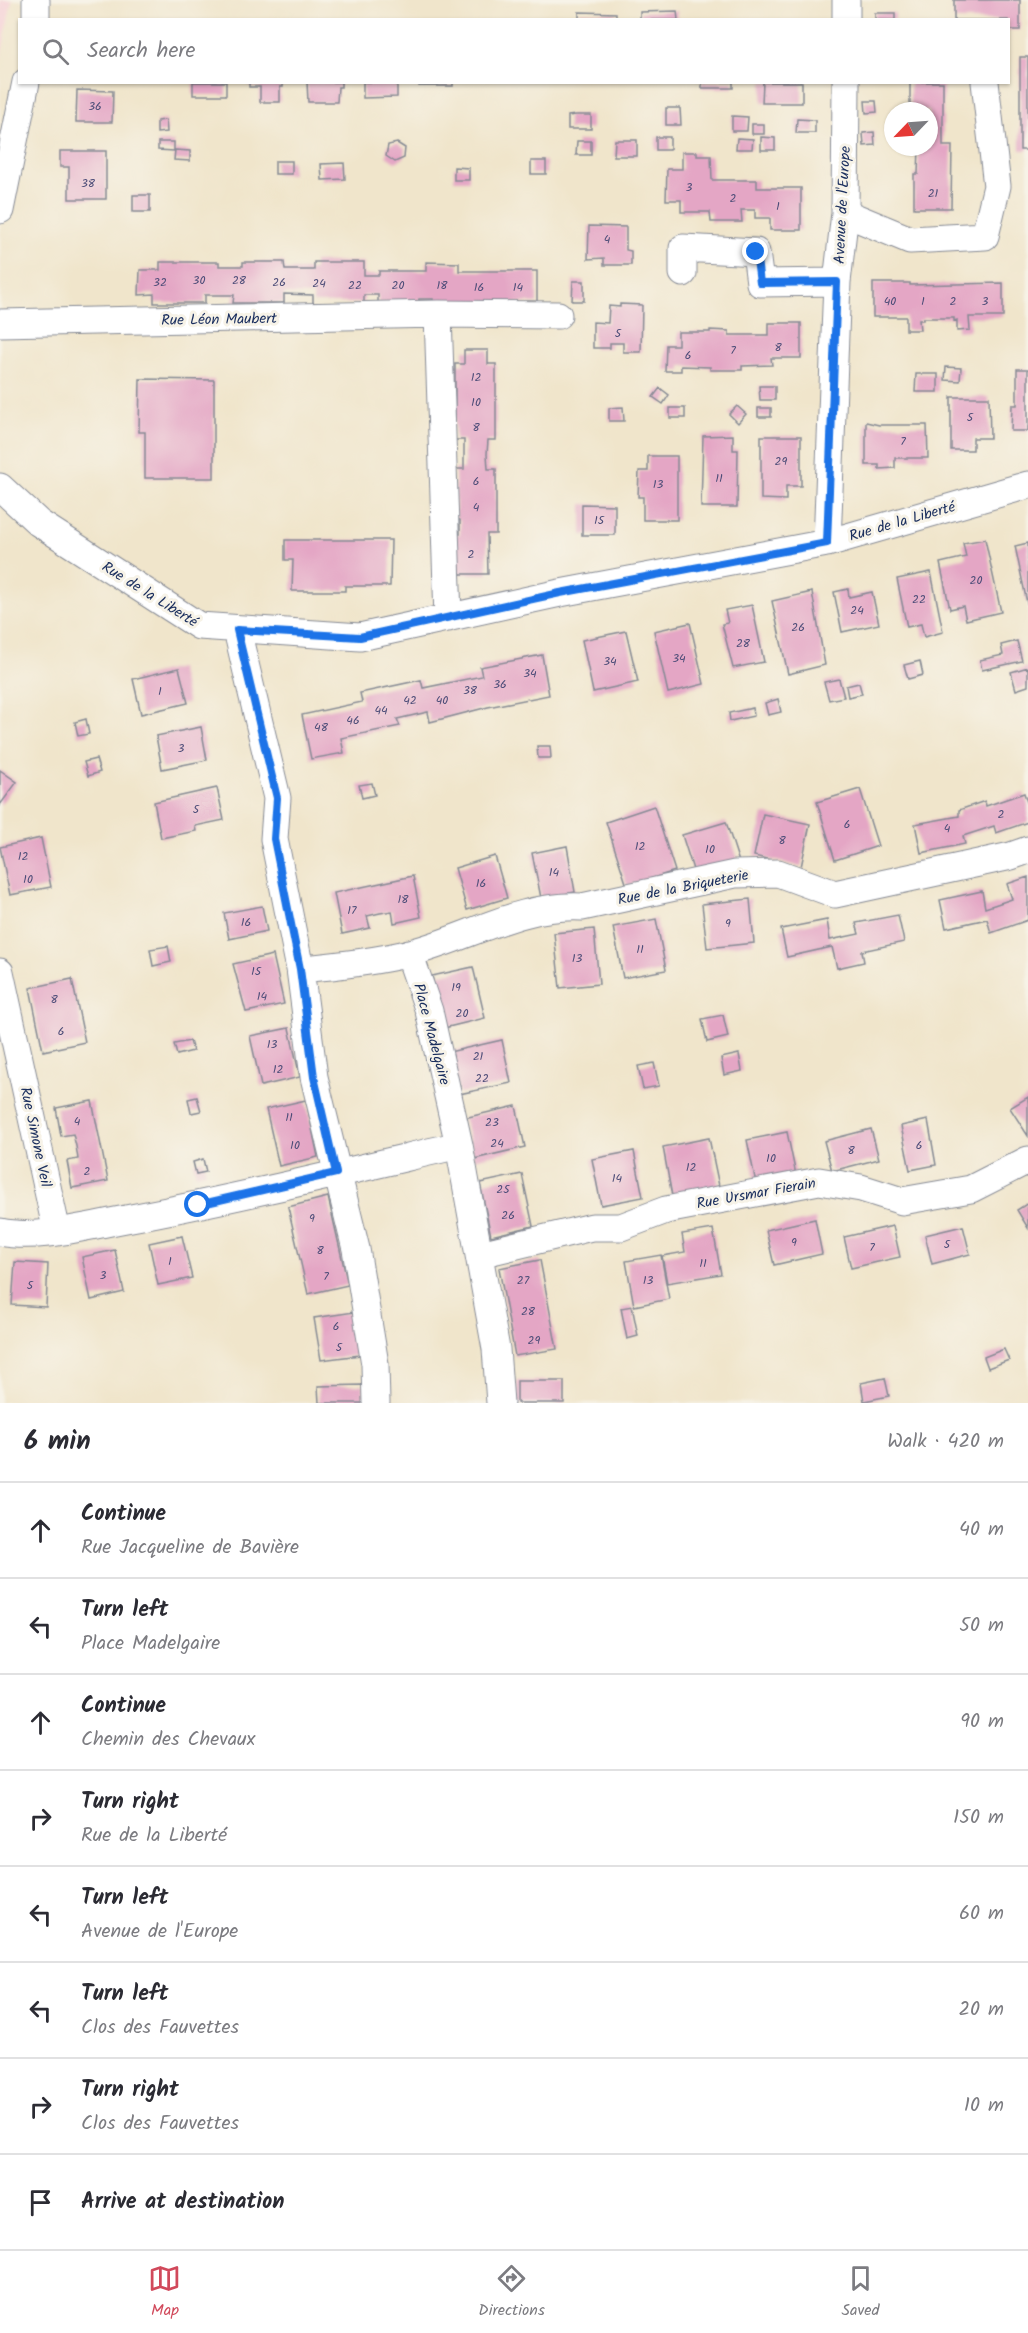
<!DOCTYPE html>
<meta charset="utf-8">
<style>
body{margin:0;font-family:Kalam,sans-serif;background:#f7f7f7;color:#2b2b33}
.compass{position:absolute;left:884px;top:102px;width:54px;height:54px;border-radius:50%;background:#fff;box-shadow:0 2px 4px #0004;rotate:245deg}
.stop{position:absolute;width:18px;height:18px;margin:-14px;border:4px solid #1a73e8;border-radius:50%;background:#fff}
.stop.end{background:#1a73e8;border-color:#fff;box-shadow:0 2px 6px #0008}
.list{margin:0;padding:0;list-style:none}
h2{display:flex;justify-content:space-between;align-items:center;height:78px;margin:0;padding:0 24px;font-size:26px}
h2 small{font-size:20px;font-weight:400;color:#7c7c81}
.list li{display:grid;grid-template-columns:39px 1fr auto;gap:18px;align-items:center;box-sizing:border-box;height:96px;padding:0 24px;border-top:2px solid #e1e1e2}
.list b{display:block;font-size:22px;white-space:nowrap}
.list p{margin:0;font-size:20px;white-space:nowrap;color:#7c7c81}
.list em{font-size:20px;font-style:normal;color:#7c7c81}
.icon{flex:none;width:33px;height:33px;fill:none;stroke:currentColor;stroke-width:2;stroke-linecap:round;stroke-linejoin:round}
.map{position:relative;flex:none;width:1028px;height:1403px;overflow:hidden}
.search{position:absolute;background:#fff;box-shadow:0 2px 4px #0004;left:18px;right:18px;top:18px;height:66px;display:flex;align-items:center;gap:15px;box-sizing:border-box;padding:0 21px;border-radius:0px;color:#7c7c81;font-size:22px}
.sheet{height:846px;background:#fff}
nav{display:flex;justify-content:space-around;align-items:center;box-sizing:border-box;height:84px;border-top:2px solid #e1e1e2;background:#fff;font-size:16px;color:#7c7c81}
nav a{display:grid;justify-items:center;gap:3px}
nav .on{color:#d1495b}
.map>svg:first-child{display:block}
</style>
<div class="map">
<svg width="1028" height="1403" viewBox="0 0 1028 1403">
<rect width="100%" height="100%" fill="#f7f3e8"/>
<filter id="ink" filterUnits="userSpaceOnUse"><feTurbulence type="fractalNoise" baseFrequency=".0167" numOctaves="2"/><feDisplacementMap in="SourceGraphic" scale="12" xChannelSelector="R" yChannelSelector="G"/><feConvolveMatrix kernelMatrix="1 2 1 2 8 2 1 2 1" color-interpolation-filters="sRGB"/></filter>
<filter id="wash" filterUnits="userSpaceOnUse"><feTurbulence type="fractalNoise" baseFrequency=".008" numOctaves="4" result="noise"/><feDisplacementMap in="SourceGraphic" scale="24" xChannelSelector="R" yChannelSelector="G"/><feGaussianBlur stdDeviation="1.35" result="paint"/><feColorMatrix in="noise" values="0 0 0 0 0 0 0 0 0 0 0 0 0 0 0 0 0 1.4 0 .05"/><feComposite in="paint" operator="in"/></filter>
<g filter="url(#wash)">
<rect width="100%" height="100%" fill="#f0e5cb"/>
<!-- built -->
<path fill="#f6cfd6" d="M0,0H12L0,62Z"/>
<g id="blocks">
<!-- building -->
<path fill="#e4a6c5" d="M954,0H1020V30H1008V20H954Z
M677,11L678,20H640V12Z
M579,12L616,13V20H579Z
M875,13H895V20H875Z
M1020,57H1028V150H1020Z
M193,82H226V95H193Z
M249,82H283V87H280V102H260V87H249Z
M307,82H341V87H338L337,102H308Z
M363,82H397V97L363,98Z
M419,82H453V86H419Z
M702,82H733V88H702Z
M763,82H802V103H762Z
M910,82H943V146H952L951,208H914V174H918L919,147H929V111H910Z
M77,90L113,91L112,122H76Z
M865,101H876L877,112L866,113Z
M666,108H680L681,125H666Z
M576,115H591V129H568V116Z
M732,116L748,117L747,131H732Z
M797,119L815,120V133H796Z
M166,120L167,132L157,133V121Z
M752,124H764V134H752Z
M874,132L875,145L864,146L863,133Z
M656,137H670V150H656Z
M761,137L775,138V150H761Z
M737,138L753,139L752,149H736Z
M615,140H637V156H614Z
M577,141H591V155H576Z
M158,142H174V151L158,150Z
M397,143L405,148L404,158L395,162L386,156L388,145Z
M175,150L190,151V161L174,160Z
M60,151H106V199H69V167H60Z
M682,152H697V156H711L712,180H757V188H801V230H770V218H755V210H741L742,222H711L710,212H681V200H666L667,169H682Z
M275,161H292V174H275Z
M531,161H546V174H531Z
M344,163L345,179L322,180L321,164Z
M454,167L469,168V180H454Z
M133,195H150V212H133Z
M589,226L626,227V250L631,251V265H604V258L588,259Z
M160,262H219V266H243V262H284L285,270H314V262H364V275H379V271H426V262L459,263V271H537V303H433V299H419L418,303H378V295H364V303H313V295L284,294V303H233L234,295H205V303H154V294L139,295L140,270H160Z
M573,281H584V301H572Z
M873,283H910V285L1003,283V317H969L970,330L957,331V320L954,321V318H923V320H919L920,330H906V317H873Z
M620,304L642,305L641,352H623V343H610V348H593V322L608,323L609,306L620,307Z
M769,323H801V358H771L772,365L742,366V370H710V367L681,366V371H665L666,345H678V332H710V330L729,331V335H769Z
M464,350H488V364H496V440H488L487,454L488,469H496V534H487L488,574H455V534H460V520L456,519L455,469H464V440H455V364H464Z
M946,367L961,368L960,381L945,380Z
M1017,369H1028V431H1011L1012,405H1017Z
M916,374H938V392H915Z
M140,379L214,380V478H145V432H139Z
M759,386H775V400H760Z
M660,388L669,395L663,404L653,397Z
M951,397H989L990,438H973V450H951Z
M737,406L746,414L738,423L729,414Z
M623,407L624,421H609V408Z
M670,408H685V418H670Z
M758,408H771V417H758Z
M866,422L879,425H927L928,458H895V468L879,469V465H866Z
M733,435V450H738L737,507H701L703,436Z
M761,436H801V486H786V500L761,499Z
M648,456H677V520H643V497H638L639,471H648Z
M582,504L615,505V535H582Z
M985,539L1001,612L966,620L963,606L950,609L940,563L966,557L963,543Z
M285,540H391L390,586H345V591H292L293,560H285Z
M1028,543V603H1027L1015,546Z
M931,572L943,632L924,637L921,624L907,627L897,579Z
M848,589L849,597L872,592L879,624L842,632L834,592Z
M812,592L825,665L788,674L772,601Z
M752,605L764,662L733,668L722,624L728,623L725,610Z
M690,623L704,684L668,693L654,631Z
M626,631L638,682L593,692L582,640Z
M1017,641L1022,661L982,670L980,660L1003,655L1001,645Z
M542,655L549,695L488,707L430,722L428,712L397,719L400,726L341,738L344,753L311,759L302,715L362,702L360,693L421,680L423,688L482,676L480,667Z
M920,661L923,675L908,679L904,665Z
M1028,667V686L1016,690L1011,672Z
M179,668L188,703L141,714L133,679Z
M839,679L844,697L829,700L824,682Z
M859,683L862,694L848,697L846,686Z
M778,699L781,712L768,715L765,703Z
M753,708L754,716L730,721L729,713Z
M86,719L89,734L78,736L75,722Z
M201,727L207,760L162,769L156,736Z
M537,746H550L551,758H538Z
M96,759L100,772L88,776L84,762Z
M0,770L17,782L0,805Z
M372,783L375,795L362,798L359,785Z
M217,788L224,820L195,826L196,831L161,838L154,802Z
M860,789L878,846L835,860L817,802Z
M1024,793L1028,805V822L996,833L994,826L963,836L965,844L921,853L915,824L959,816V810L985,801L986,806Z
M654,806L675,871L627,886L606,822Z
M763,814L810,824L801,867L754,856Z
M726,822L739,862L695,876L682,835Z
M41,838L51,887L10,895L0,847Z
M567,846L575,892L541,898L532,853Z
M495,856L507,898L467,910L455,868Z
M413,876L421,917L394,923L392,911L380,913L367,916L370,928L342,934L334,893Z
M1028,877V920L991,933L987,919L946,928L940,900L982,891L985,908L1012,899L1007,884Z
M750,899L754,943L707,948L702,904Z
M262,906L267,931L229,939L224,913Z
M898,915L904,942L862,951L864,962L837,968L832,947L787,957L781,929L827,920L830,940L859,934L856,923Z
M656,919L666,970L623,978L613,927Z
M594,929L599,984L560,988L554,933Z
M168,946L171,962L153,966L150,949Z
M273,955L284,1004L246,1012L233,964Z
M473,967L485,1018L444,1028L432,976Z
M72,979L85,1042L43,1051L30,988Z
M723,1015L728,1037L707,1042L702,1019Z
M289,1028L300,1077L261,1086L250,1036Z
M502,1040L511,1083L459,1094L449,1052Z
M190,1041L193,1051L177,1055L174,1044Z
M739,1054L742,1071L724,1075L721,1058Z
M654,1063L659,1086L643,1089L638,1066Z
M197,1097L201,1111L191,1113L188,1099Z
M1028,1097V1136L1010,1108Z
M306,1100L318,1157L279,1166L266,1109Z
M92,1101L108,1181L72,1188L67,1161L78,1159L76,1146L73,1134L61,1136L56,1108Z
M516,1106L525,1147L474,1159L464,1118Z
M928,1120L936,1165L910,1170L901,1126Z
M871,1129L879,1159L832,1171L824,1141Z
M787,1132L796,1175L756,1183L747,1140Z
M709,1138L719,1186L672,1196L663,1147Z
M634,1151L643,1197L601,1205L592,1159Z
M203,1159L206,1172L196,1174L193,1162Z
M522,1174L533,1226L491,1236L480,1183Z
M328,1197L348,1285L308,1294L288,1207Z
M1028,1203V1228L1017,1210Z
M815,1219L822,1254L774,1265L766,1230Z
M893,1226L900,1257L851,1268L844,1237Z
M963,1226L970,1254L932,1264L925,1235Z
M713,1229L721,1274L667,1283L662,1256L685,1252L682,1234Z
M182,1236L192,1278L158,1285L149,1243Z
M115,1250L124,1292L91,1300L82,1257Z
M661,1255L669,1299L634,1306L626,1261Z
M540,1260L557,1349L515,1356L499,1268Z
M15,1262L48,1264L46,1307L12,1305Z
M632,1306L638,1336L627,1339L621,1308Z
M354,1312L360,1355L321,1360L314,1318Z
M1004,1349L1009,1360L988,1368L984,1357Z
M885,1378L889,1396L864,1401L861,1383Z
M517,1381H564V1403H517Z
M363,1385L364,1403H319L318,1386Z"/>
</g>
</g>
<g filter="url(#ink)">
<use href="#blocks" fill-opacity="0" stroke="#868a94" stroke-width="1.5"/>
<g fill="none" stroke-linecap="round" stroke-linejoin="round">
<defs>
<path id="minor" d="M36,0V20
M846,20V0
M0,210L26,82
M845,213L910,240L985,236L997,186L985,82
M683,273V248L756,252L760,283L837,282
M438,314L558,315
M0,323L438,314L448,618
M0,487L39,523L199,626L360,637L560,593L827,543L1028,485
M827,543L837,282L845,213L846,82
M237,630L277,798L274,839L300,969L314,1077L356,1249L375,1364L376,1403
M409,953L429,1011L459,1145L496,1349L500,1403
M300,969C336,966 374,962 410,953C469,938 519,904 582,907L735,874L778,873L835,894L1011,856L1028,850
M0,972L57,1232
M0,1232C38,1240 88,1226 126,1219C238,1198 348,1171 459,1145
M480,1254L592,1227H621L666,1210L819,1181L861,1188L902,1201L971,1189L1028,1160"/>
</defs>
<!-- minor casing -->
<use href="#minor" stroke="#868a94" stroke-width="29"/>
<!-- minor -->
<use href="#minor" stroke="#fff" stroke-width="27"/>
</g>
</g>
<g fill="none" stroke-linecap="round" stroke-linejoin="round" filter="url(#ink)">
<!-- route -->
<path stroke="#1a73e8" stroke-width="8" d="M198,1205L336,1173L314,1077L300,969L274,839L277,798L237,630L360,637L560,593L827,543L837,282L760,283L756,252"/>
</g>
<g text-anchor="middle" stroke-width="6" stroke-linejoin="round" paint-order="stroke">
<!-- number labels -->
<g font-size="12" fill="#4d4d78">
<text x="95" y="110">36</text>
<text x="88" y="187">38</text>
<text x="689" y="191">3</text>
<text x="933" y="197">21</text>
<text x="733" y="202">2</text>
<text x="778" y="210">1</text>
<text x="607" y="243">4</text>
<text x="199" y="284">30</text>
<text x="239" y="284">28</text>
<text x="160" y="286">32</text>
<text x="279" y="286">26</text>
<text x="319" y="287">24</text>
<text x="355" y="289">22</text>
<text x="398" y="289">20</text>
<text x="442" y="289">18</text>
<text x="479" y="291">16</text>
<text x="518" y="291">14</text>
<text x="890" y="305">40</text>
<text x="923" y="305">1</text>
<text x="953" y="305">2</text>
<text x="985" y="305">3</text>
<text x="618" y="337">5</text>
<text x="778" y="351">8</text>
<text x="733" y="354">7</text>
<text x="688" y="359">6</text>
<text x="476" y="381">12</text>
<text x="476" y="406">10</text>
<text x="970" y="421">5</text>
<text x="476" y="431">8</text>
<text x="903" y="445">7</text>
<text x="781" y="465">29</text>
<text x="719" y="482">11</text>
<text x="476" y="485">6</text>
<text x="658" y="488">13</text>
<text x="476" y="511">4</text>
<text x="599" y="524">15</text>
<text x="471" y="558">2</text>
<text x="976" y="584">20</text>
<text x="919" y="603">22</text>
<text x="857" y="614">24</text>
<text x="798" y="631">26</text>
<text x="743" y="647">28</text>
<text x="679" y="662">34</text>
<text x="610" y="665">34</text>
<text x="530" y="677">34</text>
<text x="500" y="688">36</text>
<text x="470" y="694">38</text>
<text x="160" y="695">1</text>
<text x="410" y="704">42</text>
<text x="442" y="704">40</text>
<text x="381" y="714">44</text>
<text x="353" y="724">46</text>
<text x="321" y="731">48</text>
<text x="181" y="752">3</text>
<text x="196" y="813">5</text>
<text x="1001" y="818">2</text>
<text x="847" y="828">6</text>
<text x="947" y="832">4</text>
<text x="782" y="844">8</text>
<text x="640" y="850">12</text>
<text x="710" y="853">10</text>
<text x="23" y="860">12</text>
<text x="554" y="876">14</text>
<text x="28" y="883">10</text>
<text x="481" y="887">16</text>
<text x="403" y="903">18</text>
<text x="352" y="914">17</text>
<text x="246" y="926">16</text>
<text x="728" y="927">9</text>
<text x="640" y="953">11</text>
<text x="577" y="962">13</text>
<text x="256" y="975">15</text>
<text x="456" y="991">19</text>
<text x="262" y="1000">14</text>
<text x="54" y="1003">8</text>
<text x="462" y="1017">20</text>
<text x="61" y="1035">6</text>
<text x="272" y="1048">13</text>
<text x="478" y="1060">21</text>
<text x="278" y="1073">12</text>
<text x="482" y="1082">22</text>
<text x="289" y="1121">11</text>
<text x="77" y="1125">4</text>
<text x="492" y="1126">23</text>
<text x="497" y="1147">24</text>
<text x="295" y="1149">10</text>
<text x="919" y="1149">6</text>
<text x="851" y="1154">8</text>
<text x="771" y="1162">10</text>
<text x="691" y="1171">12</text>
<text x="87" y="1175">2</text>
<text x="617" y="1182">14</text>
<text x="503" y="1193">25</text>
<text x="508" y="1219">26</text>
<text x="312" y="1222">9</text>
<text x="794" y="1246">9</text>
<text x="947" y="1248">5</text>
<text x="872" y="1251">7</text>
<text x="320" y="1254">8</text>
<text x="170" y="1265">1</text>
<text x="703" y="1267">11</text>
<text x="103" y="1279">3</text>
<text x="326" y="1280">7</text>
<text x="523" y="1284">27</text>
<text x="648" y="1284">13</text>
<text x="30" y="1289">5</text>
<text x="528" y="1315">28</text>
<text x="336" y="1330">6</text>
<text x="534" y="1344">29</text>
<text x="339" y="1351">5</text>
</g>
<!-- street labels -->
<g font-size="15" fill="#1b2f5e" stroke="#f7f3e8">
<text transform="translate(842 205) rotate(-87)" y="5">Avenue de l'Europe</text>
<text transform="translate(219 319) rotate(-1)" y="5">Rue Léon Maubert</text>
<text transform="translate(902 521) rotate(-16)" y="5">Rue de la Liberté</text>
<text transform="translate(150 594) rotate(32)" y="5">Rue de la Liberté</text>
<text transform="translate(683 887) rotate(-11)" y="5">Rue de la Briqueterie</text>
<text transform="translate(432 1034) rotate(75)" y="5">Place Madelgaire</text>
<text transform="translate(36 1137) rotate(78)" y="5">Rue Simone Veil</text>
<text transform="translate(756 1193) rotate(-10)" y="5">Rue Ursmar Fierain</text>
</g>
</g>
</svg>
<svg class="compass" viewBox="-18 -18 36 36"><path d="M0-13l5 13h-10z" fill="#e53935"/><path d="M0 13l5-13h-10z" fill="#7c7c81"/></svg>
<div class="stop" style="left:198px;top:1205px"></div>
<div class="stop end" style="left:756px;top:252px"></div>
<div class="search"><svg class="icon" aria-label="search" viewBox="0 0 24 24"><circle cx="10" cy="10" r="6"/><path d="M15 15l6 6"/></svg>Search here</div>
</div>
<section class="sheet">
<h2>6 min<small>Walk · 420 m</small></h2>
<ul class="list">
<li><svg class="icon" aria-label="ahead" viewBox="0 0 24 24"><path d="M12 20V5M6 11l6-6 6 6"/></svg><div><b>Continue</b><p>Rue Jacqueline de Bavière</p></div><em>40 m</em></li>
<li><svg class="icon" aria-label="left" viewBox="0 0 24 24"><path d="M17 20v-9H6M10 6l-5 5 5 5"/></svg><div><b>Turn left</b><p>Place Madelgaire</p></div><em>50 m</em></li>
<li><svg class="icon" aria-label="ahead" viewBox="0 0 24 24"><path d="M12 20V5M6 11l6-6 6 6"/></svg><div><b>Continue</b><p>Chemin des Chevaux</p></div><em>90 m</em></li>
<li><svg class="icon" aria-label="right" viewBox="0 0 24 24"><path d="M7 20v-9h11M14 6l5 5-5 5"/></svg><div><b>Turn right</b><p>Rue de la Liberté</p></div><em>150 m</em></li>
<li><svg class="icon" aria-label="left" viewBox="0 0 24 24"><path d="M17 20v-9H6M10 6l-5 5 5 5"/></svg><div><b>Turn left</b><p>Avenue de l'Europe</p></div><em>60 m</em></li>
<li><svg class="icon" aria-label="left" viewBox="0 0 24 24"><path d="M17 20v-9H6M10 6l-5 5 5 5"/></svg><div><b>Turn left</b><p>Clos des Fauvettes</p></div><em>20 m</em></li>
<li><svg class="icon" aria-label="right" viewBox="0 0 24 24"><path d="M7 20v-9h11M14 6l5 5-5 5"/></svg><div><b>Turn right</b><p>Clos des Fauvettes</p></div><em>10 m</em></li>
<li><svg class="icon" aria-label="arrive" viewBox="0 0 24 24"><path d="M6 21V4h12l-3 4 3 4H6"/></svg><div><b>Arrive at destination</b></div></li>
</ul>
</section>
<nav>
<a class="on"><svg class="icon" aria-label="map" viewBox="0 0 24 24"><path d="M3 6l6-2 6 2 6-2v14l-6 2-6-2-6 2zM9 4v14M15 6v14"/></svg>Map</a>
<a><svg class="icon" aria-label="directions" viewBox="0 0 24 24"><path d="M12 3l9 9-9 9-9-9zM9 14v-3h6M13 9l2 2-2 2"/></svg>Directions</a>
<a><svg class="icon" aria-label="saved" viewBox="0 0 24 24"><path d="M7 4h10v16l-5-4-5 4z"/></svg>Saved</a>
</nav>
